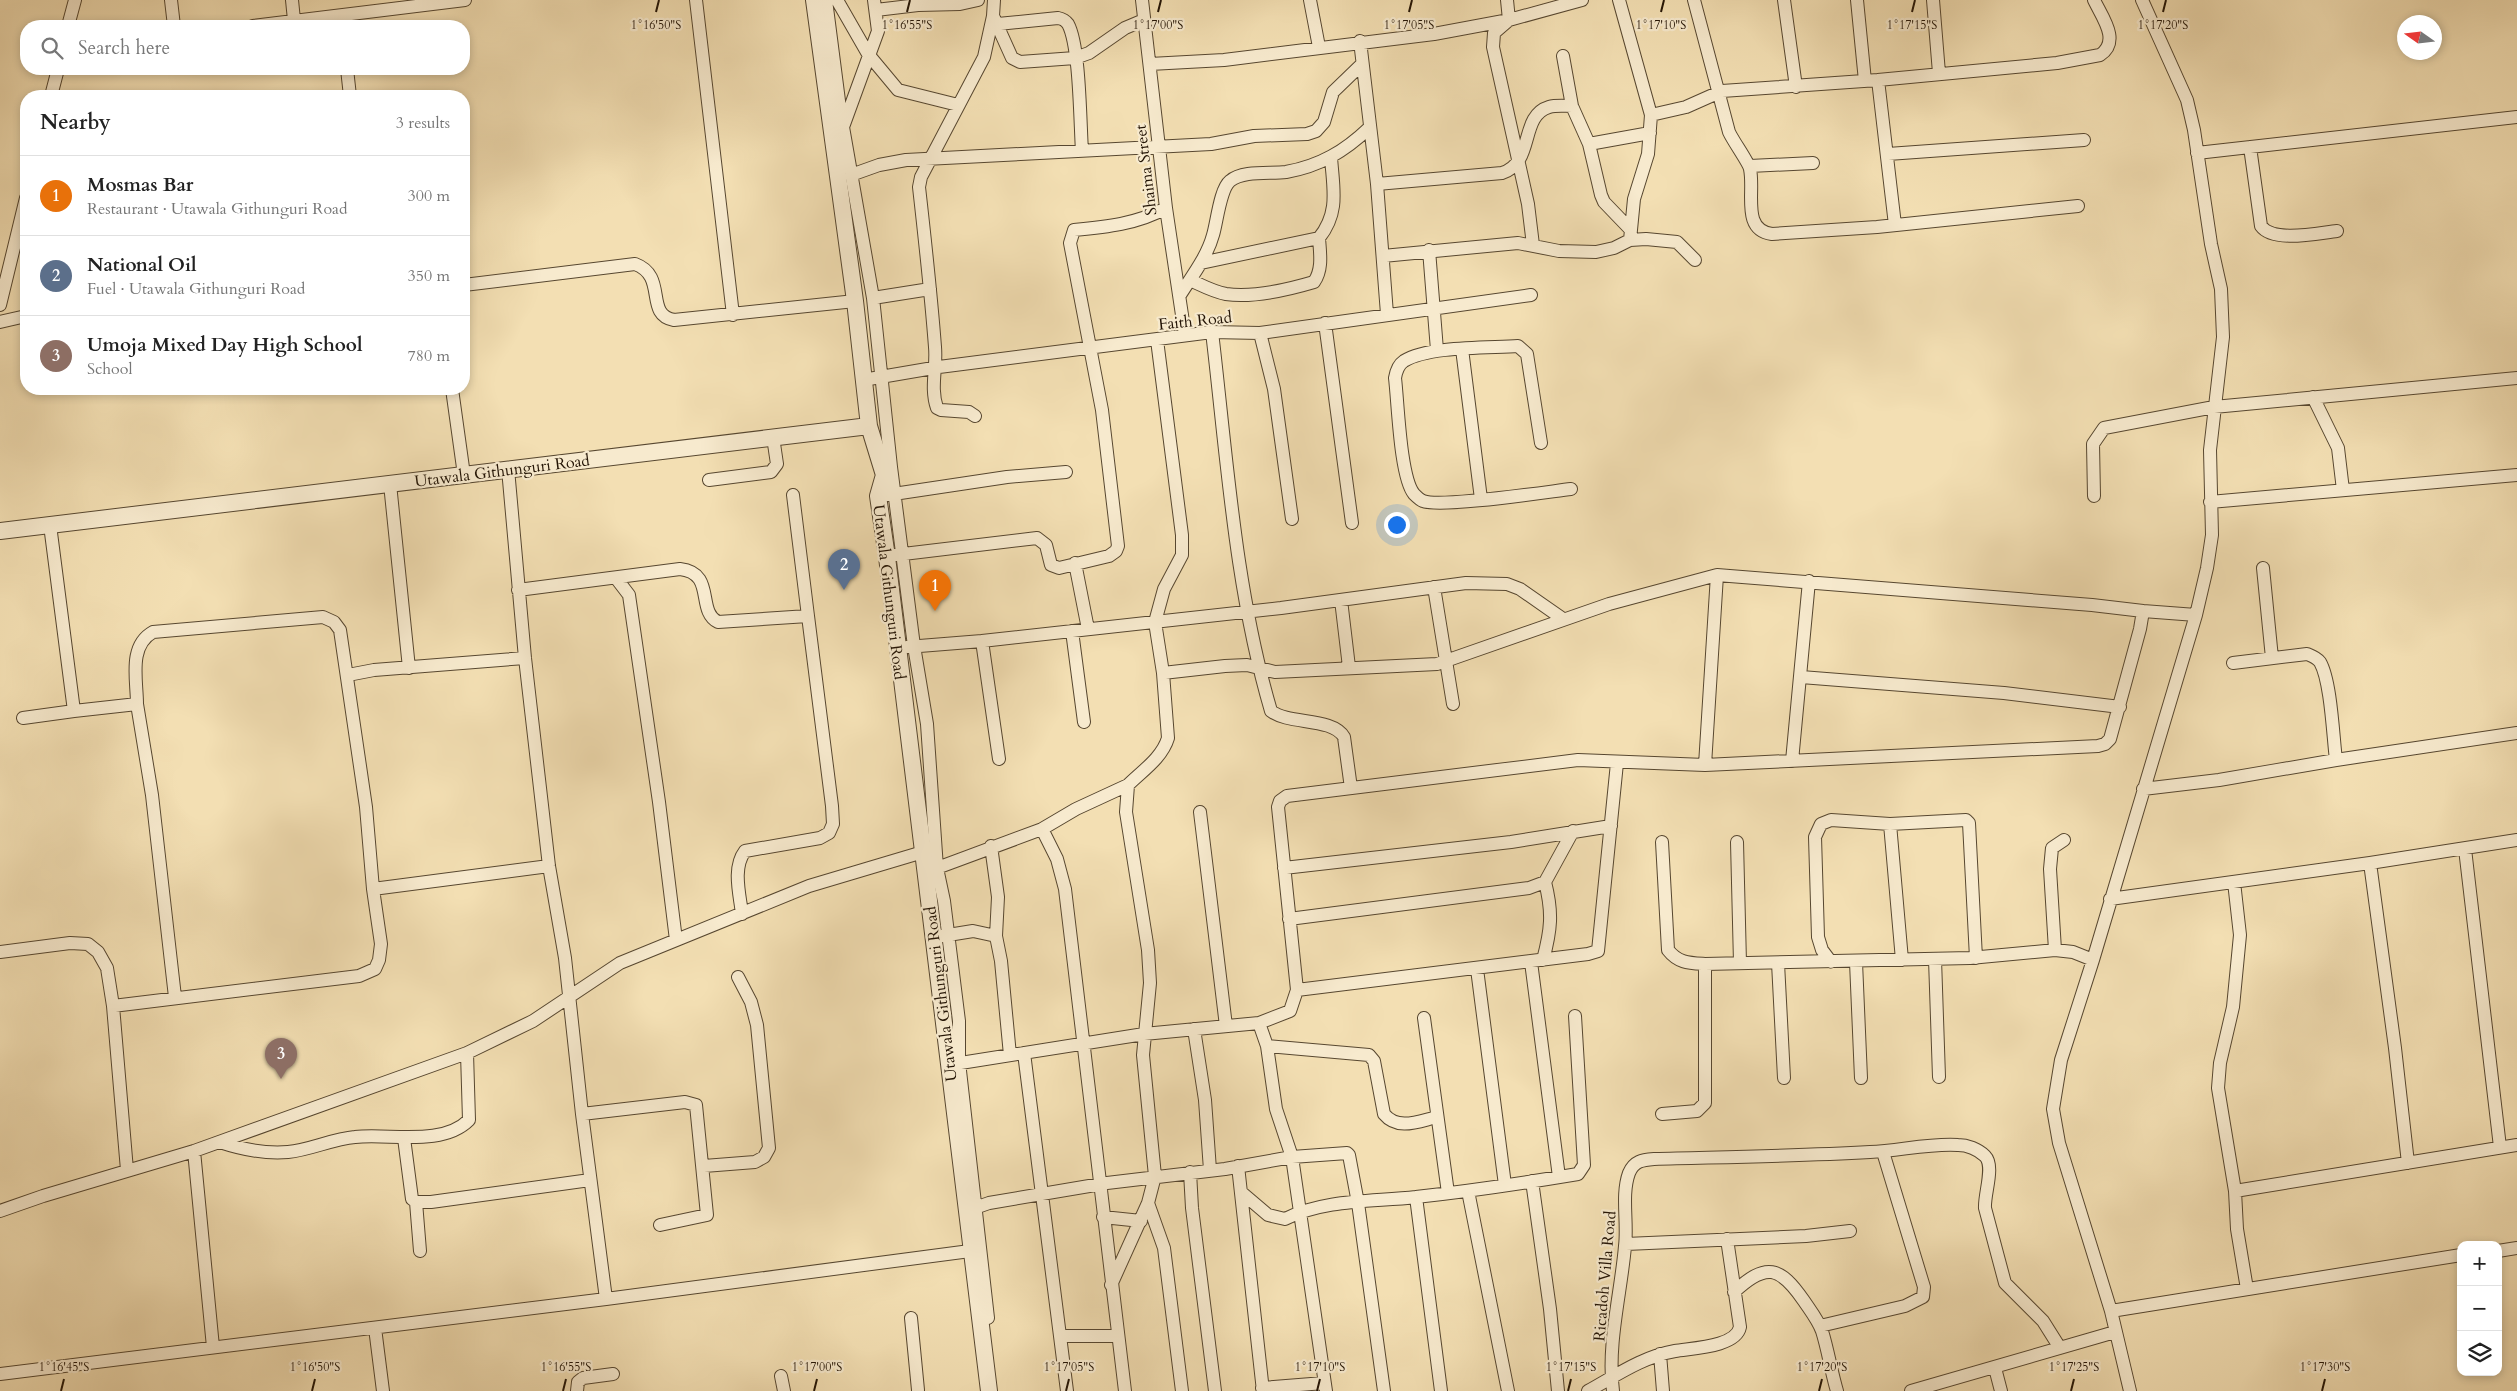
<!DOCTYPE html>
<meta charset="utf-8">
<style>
body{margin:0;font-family:Cardo,serif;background:#f6f6f6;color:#222}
.controls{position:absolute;right:15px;bottom:15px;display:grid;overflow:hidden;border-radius:10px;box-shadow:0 2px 8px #0003}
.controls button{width:45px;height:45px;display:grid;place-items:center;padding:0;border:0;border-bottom:1px solid #e0e0e0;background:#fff;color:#222;font:25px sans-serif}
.compass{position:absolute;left:2397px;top:15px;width:45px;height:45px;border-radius:50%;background:#fff;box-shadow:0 2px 8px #0003;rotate:284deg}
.you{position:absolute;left:1396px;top:524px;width:18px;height:18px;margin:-12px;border:4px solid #fff;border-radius:50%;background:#1a73e8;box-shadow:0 0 0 8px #1a73e833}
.badge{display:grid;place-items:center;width:32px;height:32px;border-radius:50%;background:#2563eb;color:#fff;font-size:16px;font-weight:700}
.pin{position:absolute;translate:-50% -41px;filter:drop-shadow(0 1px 2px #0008)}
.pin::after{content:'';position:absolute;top:26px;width:18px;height:15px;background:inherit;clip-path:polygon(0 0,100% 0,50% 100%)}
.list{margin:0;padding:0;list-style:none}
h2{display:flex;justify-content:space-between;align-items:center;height:65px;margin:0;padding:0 20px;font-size:21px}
h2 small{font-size:16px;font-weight:400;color:#767676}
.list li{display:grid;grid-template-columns:32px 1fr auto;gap:15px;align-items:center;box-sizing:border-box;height:80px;padding:0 20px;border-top:1px solid #e0e0e0}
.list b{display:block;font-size:19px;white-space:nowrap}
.list p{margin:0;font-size:16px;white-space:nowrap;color:#767676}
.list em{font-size:16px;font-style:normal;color:#767676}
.icon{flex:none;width:28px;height:28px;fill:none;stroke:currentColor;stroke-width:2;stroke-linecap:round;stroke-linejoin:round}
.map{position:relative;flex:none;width:2517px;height:1391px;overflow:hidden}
.search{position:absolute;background:#fff;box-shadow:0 2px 8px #0003;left:20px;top:20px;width:450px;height:55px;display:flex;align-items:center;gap:12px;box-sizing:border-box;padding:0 18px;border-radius:20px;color:#767676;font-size:19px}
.panel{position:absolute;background:#fff;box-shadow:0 2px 8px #0003;left:20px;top:90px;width:450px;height:305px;border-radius:20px}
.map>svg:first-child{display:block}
</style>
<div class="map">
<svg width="2517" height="1391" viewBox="0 0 2517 1391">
<rect width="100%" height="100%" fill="#f3dfb3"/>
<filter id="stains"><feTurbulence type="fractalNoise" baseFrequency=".004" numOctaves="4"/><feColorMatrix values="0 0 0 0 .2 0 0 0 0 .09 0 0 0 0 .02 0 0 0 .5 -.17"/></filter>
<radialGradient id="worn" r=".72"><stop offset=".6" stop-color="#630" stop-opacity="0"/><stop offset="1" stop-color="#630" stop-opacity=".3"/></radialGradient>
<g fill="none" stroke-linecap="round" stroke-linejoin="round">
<defs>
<path id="minor" d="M171,0L174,26
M292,0L294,20
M696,0L733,315
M826,0L842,124
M837,0L868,54L898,90L958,105
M874,0L878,31L843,127L873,298L891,467L914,646L927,724L937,868L944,901L959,1021V1062L988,1318
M1142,0L1166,208L1185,335
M1310,0L1319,47
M1507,0L1509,20L1494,33L1493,47L1528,204L1533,245
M1619,0L1651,115L1648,154L1634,199L1630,240
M1694,0L1729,132C1733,141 1749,163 1750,169C1755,192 1741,230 1772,234L1877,227L2078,206
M1784,0L1796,87
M1857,0L1865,81
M1933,0L1939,73
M876,10L918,5L960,4L978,0
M994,18L1012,58L1020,62L1075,58L1089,53L1125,28L1144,20
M998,24L1058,18C1063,19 1065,20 1068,24C1080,46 1080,122 1082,151
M68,26L75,0
M253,26L465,0
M1360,41L1377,184L1387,314
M1563,56L1572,106L1589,144L1601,195L1604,202L1629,228
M1150,64L1224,60L1434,34L1509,20L1582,0
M347,69L350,96
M1878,80L1895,225
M51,96L58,69
M1651,115L1686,107L1722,91L1878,80L2057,63L2100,55C2121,41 2102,17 2094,0
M1589,144L1650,133
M2250,147L2261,226C2273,243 2318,233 2337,231
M2197,153L2517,117
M1888,154L2084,140
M1750,166L1813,163
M851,175L879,165L906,160L1211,144L1254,136L1307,134L1316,131L1324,122L1333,92L1362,64
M1377,184L1502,173C1535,163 1519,116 1549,107C1556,105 1564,106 1572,106
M1429,250L1437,350
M1383,256L1518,243L1559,251L1596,252L1614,248L1630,240L1646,239L1677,242L1695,260
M1201,263L1319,238C1340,212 1333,188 1331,157
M1190,280C1201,285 1214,292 1226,294C1254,298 1287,290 1314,282C1323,269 1320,253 1319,238
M464,285L635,264C668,276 644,315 674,320L855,301
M1180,295C1192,276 1207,257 1213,235C1217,222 1220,189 1230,181C1243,170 1270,174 1286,172C1320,166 1345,151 1369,128
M873,298L930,289
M0,305L26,198
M0,322L26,316
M1325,323L1352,523
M1212,332C1227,458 1235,589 1271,711C1289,725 1332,717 1344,737L1351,788
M1260,333L1274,389L1292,519
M1462,349L1481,499
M863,380L939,367L1212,332L1260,333L1531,295
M452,389L464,475
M2313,397L2338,448L2343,490
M975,416L969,412L941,410L937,408C930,388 937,368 935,347C931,294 925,240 919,187L921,177L984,57L993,16L994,0
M1541,443L1527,354L1518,346C1488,348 1428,346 1404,361C1398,365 1396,372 1395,378C1398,402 1400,477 1414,494C1416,496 1420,500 1423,501C1440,508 1546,492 1571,489
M508,469L525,658L549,866L565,958L582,1114L606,1299
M709,480L771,472L777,464L773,437
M390,484L409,668
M887,495L1007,477L1066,472
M2094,496L2093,444L2104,428L2214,407L2517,378
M2210,502L2517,475
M50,525L74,711L137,704C137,680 128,646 153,632L323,617L334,622L340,630L366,807L373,889L381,944L379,960L375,969L359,976L113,1006
M895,555L1037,538L1046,545L1051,565L1059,568L1109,556L1116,551L1118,546L1102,410L1070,243L1074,230C1106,227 1137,224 1166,208
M1075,563L1088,629
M2263,568L2272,658
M616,578L629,595L659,802L676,940
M1434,587L1453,704
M518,590L680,569C716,573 696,611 718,622L808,616L793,495
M1341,600L1349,667
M1072,631L1084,722
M982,641L999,759
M907,647L982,641L1281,608L1466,583L1507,584L1520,589L1563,619
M2233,663L2307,654C2312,656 2316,657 2320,662C2331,681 2333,736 2336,760
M1163,673L1225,666L1247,665L1275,672L1437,664L1609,604L1717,575L2092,605L2143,611
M348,675L374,670L525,658
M1801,677L2004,693L2120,707
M137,704L152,795L175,997
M23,718L74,711
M1792,761L1809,581
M1705,765L1717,575
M2143,789L2219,780L2336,760L2517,733
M1200,812L1226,1026
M1890,824L1902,960
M1042,829L1057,859L1065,889L1125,1391
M1662,842L1668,950C1678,963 1689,963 1705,964L1970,958L2055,950L2073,952L2093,960
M1737,842L1740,963
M991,846L998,897L996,936
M2465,849L2500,1147
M2370,863L2395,1048L2408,1163
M937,868L1042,829L1076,809L1128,785
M1284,868L1511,842L1611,826
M2234,882L2240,935L2233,1007L2220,1063L2218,1088L2235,1191L2237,1229L2247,1289
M373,889L549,866
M2110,899L2370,863L2517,840
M742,914C740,895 732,868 745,851L820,838L829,833L833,824L832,806L808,616
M1289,919L1529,888L1545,882
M942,936L973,931L996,936L1001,961L1010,1055
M2055,950L2050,869L2052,848L2064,840
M0,952L70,943L88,944L98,952L107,968L113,1006L127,1170
M1935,959L1939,1077
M1543,960C1551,930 1553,913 1545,882L1573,831
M1531,962L1559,1177
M1831,962L1822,950L1818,937L1815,837L1821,824L1831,820L1890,824L1966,820L1969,823L1976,958
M1856,962L1861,1078
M1778,963L1784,1078
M1477,969L1505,1185
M1297,990L1588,954L1598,951L1617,763
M1424,1018L1448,1193
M1259,1023L1267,1046L1276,1109L1292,1157L1326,1391
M1194,1029L1205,1100L1210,1170
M1267,1046L1369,1055L1374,1061L1384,1114C1398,1131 1419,1121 1437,1117
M1024,1053L1067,1391
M948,1065L1144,1034L1259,1023L1290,1011L1297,990L1278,807L1280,801L1287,796L1578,760L1705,765L2098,746L2105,744L2110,739L2140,629L2143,611L2196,615
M582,1114L685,1102L696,1105L707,1215L660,1225
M1662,1114L1697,1111L1705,1103V964
M404,1138L412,1199L416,1202L420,1251
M220,1142C241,1149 265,1154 288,1152C310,1150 332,1139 355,1137C389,1133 442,1147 469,1120L467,1053
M194,1151L213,1347
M704,1166L755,1162L764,1157L769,1148L757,1025L751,1002L738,977
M1238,1166L1263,1391
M1190,1172L1192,1208L1215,1391
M1532,1181L1550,1309L1558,1391
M1468,1191L1508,1391
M2235,1191L2517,1145
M1241,1192L1268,1215L1285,1219C1325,1199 1373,1202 1416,1197C1470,1191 1524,1183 1578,1174L1584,1165L1575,1016
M1416,1197L1441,1391
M416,1202H431L590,1180
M1148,1203L1164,1248L1182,1391
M969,1210L989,1203L1107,1183L1225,1169L1292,1157L1347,1153L1349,1155L1358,1203L1384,1391
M0,1211L43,1196L194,1151L467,1053L533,1021L620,963L809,886L923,852
M1103,1217L1141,1221
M1626,1244L1806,1236L1850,1231
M2498,1251L2517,1248
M1111,1285L1148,1203L1155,1176L1143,1055L1150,983L1148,950L1126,812L1128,785C1142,771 1162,758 1168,738L1163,673L1155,622L1164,589L1182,555V535L1157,340
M1734,1292C1766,1262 1780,1266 1804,1301C1810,1310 1818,1320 1822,1331C1828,1350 1831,1371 1837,1391
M2111,1311L2461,1255
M911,1318L918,1390
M1820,1326L1905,1306L1923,1297L1924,1287L1883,1152
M375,1328L383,1391
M1060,1336H1117
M1660,1354L1663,1391
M1995,1368L2001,1391
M0,1374L606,1299L970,1251
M781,1376L784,1391
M1262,1388L1324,1383
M577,1391L578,1382L583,1378L613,1374
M1588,1391C1617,1375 1642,1357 1675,1351C1692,1348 1736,1347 1740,1327L1727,1239
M1613,1391C1607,1344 1621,1293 1625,1246C1628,1223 1621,1195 1629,1173C1634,1161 1642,1160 1654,1159C1726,1157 1798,1156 1870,1152C1899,1151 1929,1143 1958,1145C1967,1145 1978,1149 1985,1156C1995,1166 1984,1194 1985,1208L2005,1283L2043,1321L2060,1348
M1911,1391L2115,1332
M2130,1391L2111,1311L2059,1143L2053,1109L2061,1060L2093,960L2196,615L2207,568L2212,535L2210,450L2223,337L2221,289L2211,244L2194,130L2187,100L2142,0"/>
<path id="tertiary" d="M814,0L855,301L869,426L884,475L878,496L887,557L989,1391
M0,531L869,426"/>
</defs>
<!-- minor casing -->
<use href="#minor" stroke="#574730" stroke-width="14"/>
<!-- tertiary casing -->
<use href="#tertiary" stroke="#574730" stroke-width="18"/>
<!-- minor -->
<use href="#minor" stroke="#f7eace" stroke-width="12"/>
<!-- tertiary -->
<use href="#tertiary" stroke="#f7eace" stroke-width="16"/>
</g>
<!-- ticks -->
<path fill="none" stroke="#231405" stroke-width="2" d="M656,12L659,0M907,12L910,0M1158,12L1161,0M1409,12L1412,0M1661,12L1664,0M1912,12L1915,0M2163,12L2166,0M61,1391L64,1379M312,1391L315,1379M563,1391L566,1379M814,1391L817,1379M1066,1391L1069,1379M1317,1391L1320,1379M1568,1391L1571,1379M1819,1391L1822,1379M2071,1391L2074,1379M2322,1391L2325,1379"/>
<g text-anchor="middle" stroke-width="4.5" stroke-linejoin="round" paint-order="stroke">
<!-- street labels -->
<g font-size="16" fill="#231405" stroke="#f7eace">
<text transform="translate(1145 170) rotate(-97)" y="6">Shaima Street</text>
<text transform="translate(1195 320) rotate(-6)" y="6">Faith Road</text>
<text transform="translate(502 470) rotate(-7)" y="6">Utawala Githunguri Road</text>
<text transform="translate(890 592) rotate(83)" y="6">Utawala Githunguri Road</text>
<text transform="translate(940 994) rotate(-97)" y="6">Utawala Githunguri Road</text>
<text transform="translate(1604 1276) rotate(-85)" y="6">Ricadoh Villa Road</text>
</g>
</g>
<g font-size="12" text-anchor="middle" fill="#231405" stroke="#f7eace" stroke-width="4.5" stroke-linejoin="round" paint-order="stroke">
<text x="656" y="29">1°16'50"S</text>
<text x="907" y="29">1°16'55"S</text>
<text x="1158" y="29">1°17'00"S</text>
<text x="1409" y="29">1°17'05"S</text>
<text x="1661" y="29">1°17'10"S</text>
<text x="1912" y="29">1°17'15"S</text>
<text x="2163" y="29">1°17'20"S</text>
<text x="64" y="1371">1°16'45"S</text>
<text x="315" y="1371">1°16'50"S</text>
<text x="566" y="1371">1°16'55"S</text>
<text x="817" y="1371">1°17'00"S</text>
<text x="1069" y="1371">1°17'05"S</text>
<text x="1320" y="1371">1°17'10"S</text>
<text x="1571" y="1371">1°17'15"S</text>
<text x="1822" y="1371">1°17'20"S</text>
<text x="2074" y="1371">1°17'25"S</text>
<text x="2325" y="1371">1°17'30"S</text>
</g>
<rect width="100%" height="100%" filter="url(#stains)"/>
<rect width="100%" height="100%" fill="url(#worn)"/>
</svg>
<div class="controls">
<button>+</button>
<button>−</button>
<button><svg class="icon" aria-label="layers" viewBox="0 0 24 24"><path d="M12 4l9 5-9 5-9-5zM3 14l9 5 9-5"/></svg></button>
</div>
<svg class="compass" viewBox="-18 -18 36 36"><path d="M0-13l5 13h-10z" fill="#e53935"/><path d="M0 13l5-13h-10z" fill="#767676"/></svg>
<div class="you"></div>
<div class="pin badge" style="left:935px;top:611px;background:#e8710a">1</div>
<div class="pin badge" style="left:844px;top:590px;background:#5c6f8a">2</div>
<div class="pin badge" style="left:281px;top:1079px;background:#8d6e63">3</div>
<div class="search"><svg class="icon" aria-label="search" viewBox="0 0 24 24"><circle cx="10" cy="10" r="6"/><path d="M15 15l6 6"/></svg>Search here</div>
<section class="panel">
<h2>Nearby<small>3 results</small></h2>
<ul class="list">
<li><span class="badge" style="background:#e8710a">1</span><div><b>Mosmas Bar</b><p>Restaurant · Utawala Githunguri Road</p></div><em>300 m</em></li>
<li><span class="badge" style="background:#5c6f8a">2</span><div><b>National Oil</b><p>Fuel · Utawala Githunguri Road</p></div><em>350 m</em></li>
<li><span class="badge" style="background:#8d6e63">3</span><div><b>Umoja Mixed Day High School</b><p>School</p></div><em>780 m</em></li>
</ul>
</section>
</div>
